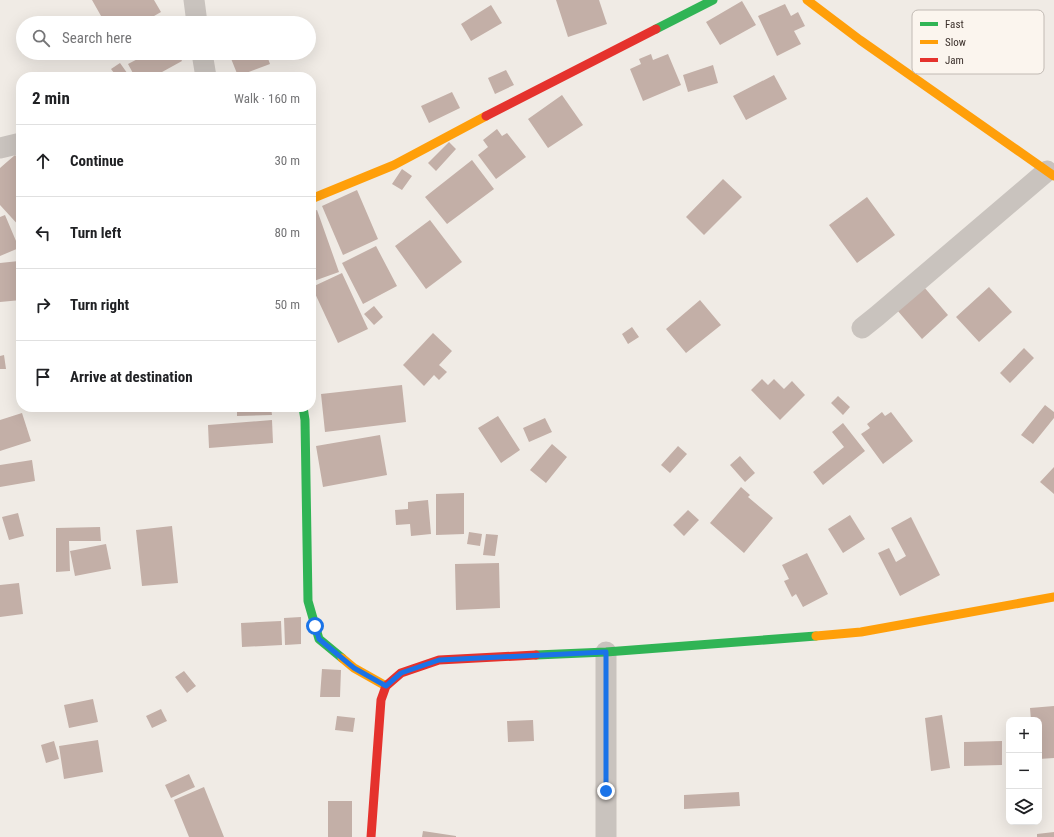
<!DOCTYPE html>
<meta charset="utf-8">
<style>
body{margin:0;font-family:"Roboto Condensed",sans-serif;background:#f6f6f6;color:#202124}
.controls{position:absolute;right:12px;bottom:12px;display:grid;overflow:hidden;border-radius:8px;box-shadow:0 4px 16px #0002}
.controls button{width:36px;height:36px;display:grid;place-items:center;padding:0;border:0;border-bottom:1px solid #e0e0e0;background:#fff;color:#202124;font:20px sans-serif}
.stop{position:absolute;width:12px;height:12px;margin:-9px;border:3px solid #1a73e8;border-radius:50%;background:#fff}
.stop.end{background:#1a73e8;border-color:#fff;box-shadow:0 1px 4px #0008}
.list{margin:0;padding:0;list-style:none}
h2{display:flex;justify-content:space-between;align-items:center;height:52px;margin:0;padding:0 16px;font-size:17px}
h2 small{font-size:13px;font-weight:400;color:#757577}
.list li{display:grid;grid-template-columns:26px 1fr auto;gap:12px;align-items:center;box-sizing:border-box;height:72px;padding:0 16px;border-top:1px solid #e0e0e0}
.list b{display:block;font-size:15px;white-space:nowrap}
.list em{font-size:13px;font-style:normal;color:#757577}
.icon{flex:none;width:22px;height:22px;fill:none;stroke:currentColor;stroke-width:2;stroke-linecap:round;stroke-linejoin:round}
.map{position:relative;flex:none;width:1054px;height:837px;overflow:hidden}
.search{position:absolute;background:#fff;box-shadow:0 4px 16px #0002;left:16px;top:16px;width:300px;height:44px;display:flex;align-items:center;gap:10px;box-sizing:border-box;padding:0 14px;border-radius:22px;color:#757577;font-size:15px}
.panel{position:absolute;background:#fff;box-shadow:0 4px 16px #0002;left:16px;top:72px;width:300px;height:340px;border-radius:16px}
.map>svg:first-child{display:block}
</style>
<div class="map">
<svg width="1054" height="837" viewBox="0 0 1054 837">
<rect width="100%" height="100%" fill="#f0ebe5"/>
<!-- building -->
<path fill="#c3afa7" d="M92,0H154L161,12L142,23H105Z
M556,0H599L607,24L568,37Z
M742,1L756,25L720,45L706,22Z
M785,4L791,16L798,12L805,26L794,31L801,44L777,56L758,16Z
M491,5L502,23L471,41L461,24Z
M58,53H75L62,60Z
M149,53H178L182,61L153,77H135L128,64Z
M238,53H266L270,64L238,76L230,56Z
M651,54L653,60L668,54L681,85L643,101L630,69L641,64L639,59Z
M120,63L130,77H117L111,69Z
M713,65L718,83L688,92L683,75Z
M506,70L514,85L495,94L488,78Z
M774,75L787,99L746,120L733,96Z
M452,92L460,108L429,123L421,106Z
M562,95L583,125L548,148L528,119Z
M497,129L502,136L507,133L526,157L496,179L478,155L488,147L483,140Z
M449,142L456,149L436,171L428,163Z
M15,155L21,161V228L0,205V168Z
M472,160L494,189L447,224L425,197Z
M402,169L412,176L402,190L392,184Z
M723,179L742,197L704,235L686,217Z
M357,190L378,239L343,255L322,206Z
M867,197L895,235L857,263L829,225Z
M317,210L339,272L311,282V212Z
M5,215L19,248L0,256V217Z
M430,220L462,262L426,289L395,246Z
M376,246L397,286L363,304L342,263Z
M19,261L21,280V300L0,302V263Z
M342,273L368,329L338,343L312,287Z
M924,287L948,315L922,339L897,310Z
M989,287L1012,312L979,342L956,317Z
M700,300L721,325L686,353L666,329Z
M374,306L383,317L374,325L364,314Z
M632,327L639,337L628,344L622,334Z
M433,333L452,351L439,365L447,372L439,380L434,375L424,386L403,365Z
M1024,348L1034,358L1010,383L1000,373Z
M4,355L6,369H0V356Z
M762,379L768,385L774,379L784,389L792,381L805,395L780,420L751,390Z
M402,385L406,422L325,432L321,394Z
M838,396L850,407L843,415L831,403Z
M1045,405L1054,412V418L1033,444L1021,435Z
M237,407H271L272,415L237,416Z
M882,412L885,416L891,412L913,441L883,464L861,434L870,428L867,424Z
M22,413L31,441L0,451V420Z
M498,416L520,450L501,463L478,428Z
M545,418L552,432L529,442L523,428Z
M272,420L273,443L209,448L208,425Z
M843,423L865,451L823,485L813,472L844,447L832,432Z
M380,435L387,475L323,487L316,446Z
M552,444L567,457L546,483L530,470Z
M678,446L687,454L670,473L661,465Z
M740,456L755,473L745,482L730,465Z
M32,460L35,481L0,487V465Z
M1054,467V494L1040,482Z
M741,487L750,495L748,497L773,518L744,553L710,523Z
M464,493V534L436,535V494Z
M428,500L431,534L411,536L410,524L396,525L395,510L408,509V502Z
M688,510L699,520L684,536L673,525Z
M18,513L24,536L9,540L2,517Z
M850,515L865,539L843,553L828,529Z
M911,517L940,575L900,596L878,553L889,548L896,562L906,556L891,528Z
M172,526L178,583L142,586L136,530Z
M100,527L101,541H69L70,571L56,572V528Z
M469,532L482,534L480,546L467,544Z
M486,534L498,535L495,556L483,555Z
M106,544L111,569L75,576L70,551Z
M807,553L828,594L803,607L796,594L792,597L784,581L789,579L782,565Z
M499,563L500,608L456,610L455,564Z
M19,583L23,614L0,617V585Z
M301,617V644L285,645L284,618Z
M281,621L282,645L242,647L241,623Z
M322,669L341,670L340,697H320Z
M184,671L196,686L187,693L175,677Z
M93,699L98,722L69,728L64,705Z
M1054,706V758L1039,759V720H1031L1030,708Z
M161,709L167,721L152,728L146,716Z
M942,715L950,768L931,771L925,718Z
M337,716L355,718L353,732L335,730Z
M533,720L534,741L508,742L507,721Z
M98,740L103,772L64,779L59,746Z
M54,741L59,759L46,763L41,745Z
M1002,741V765L964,766V742Z
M189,774L195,787L171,798L165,785Z
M204,787L224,837H189L174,800Z
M739,792L740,806L684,809V795Z
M328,801H352V837H328Z
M423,831L456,836V837H422Z
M1054,832V837H1037V834Z"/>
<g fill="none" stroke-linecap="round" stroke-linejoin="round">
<!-- street -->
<path stroke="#c9c3be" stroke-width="21" d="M194,0L197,23
M202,53L206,77
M0,148L21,143
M862,328L877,316L1047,171
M606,837V652"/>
<!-- fast -->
<path stroke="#30b455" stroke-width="9" d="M656,29L713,0
M303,407L305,420L308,601L319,639L342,658
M536,655L606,652L816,636"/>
<!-- slow -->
<path stroke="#ff9f0a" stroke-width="9" d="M807,0L860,40L1054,176
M311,199L394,165L486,116
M816,636L861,632L1054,597
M342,658L354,668L386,686"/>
<!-- jam -->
<path stroke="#e5322d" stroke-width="9" d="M486,116L656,29
M371,837L381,700L386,686L401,673L439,660L536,655"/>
</g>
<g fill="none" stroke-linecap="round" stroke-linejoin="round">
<!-- route -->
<path stroke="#1a73e8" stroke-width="5" d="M315,626L319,639L354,668L386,686L401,673L439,660L606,652V791"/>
</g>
<!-- legend -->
<rect x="912" y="10" width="132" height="64" rx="6" fill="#fbf5ee" stroke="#c1bab4" stroke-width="1"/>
<rect x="920" y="22" width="18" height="4" fill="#30b455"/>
<rect x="920" y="40" width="18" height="4" fill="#ff9f0a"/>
<rect x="920" y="58" width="18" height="4" fill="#e5322d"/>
<g font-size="11" fill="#3b302b">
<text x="945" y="28">Fast</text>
<text x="945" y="46">Slow</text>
<text x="945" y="64">Jam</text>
</g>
</svg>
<div class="controls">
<button>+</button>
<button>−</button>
<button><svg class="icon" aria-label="layers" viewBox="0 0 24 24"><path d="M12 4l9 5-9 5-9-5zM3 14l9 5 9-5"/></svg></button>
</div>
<div class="stop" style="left:315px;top:626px"></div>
<div class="stop end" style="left:606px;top:791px"></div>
<div class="search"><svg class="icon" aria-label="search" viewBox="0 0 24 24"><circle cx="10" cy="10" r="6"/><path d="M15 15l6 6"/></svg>Search here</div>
<section class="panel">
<h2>2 min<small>Walk · 160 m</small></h2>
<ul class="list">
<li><svg class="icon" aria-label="ahead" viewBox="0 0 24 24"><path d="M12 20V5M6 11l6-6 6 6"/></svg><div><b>Continue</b></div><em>30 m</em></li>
<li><svg class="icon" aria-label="left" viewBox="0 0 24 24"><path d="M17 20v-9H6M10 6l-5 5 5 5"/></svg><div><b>Turn left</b></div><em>80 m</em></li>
<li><svg class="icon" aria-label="right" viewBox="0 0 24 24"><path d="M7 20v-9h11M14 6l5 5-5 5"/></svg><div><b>Turn right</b></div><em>50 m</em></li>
<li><svg class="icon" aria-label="arrive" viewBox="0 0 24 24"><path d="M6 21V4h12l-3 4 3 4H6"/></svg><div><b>Arrive at destination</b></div></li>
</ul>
</section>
</div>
